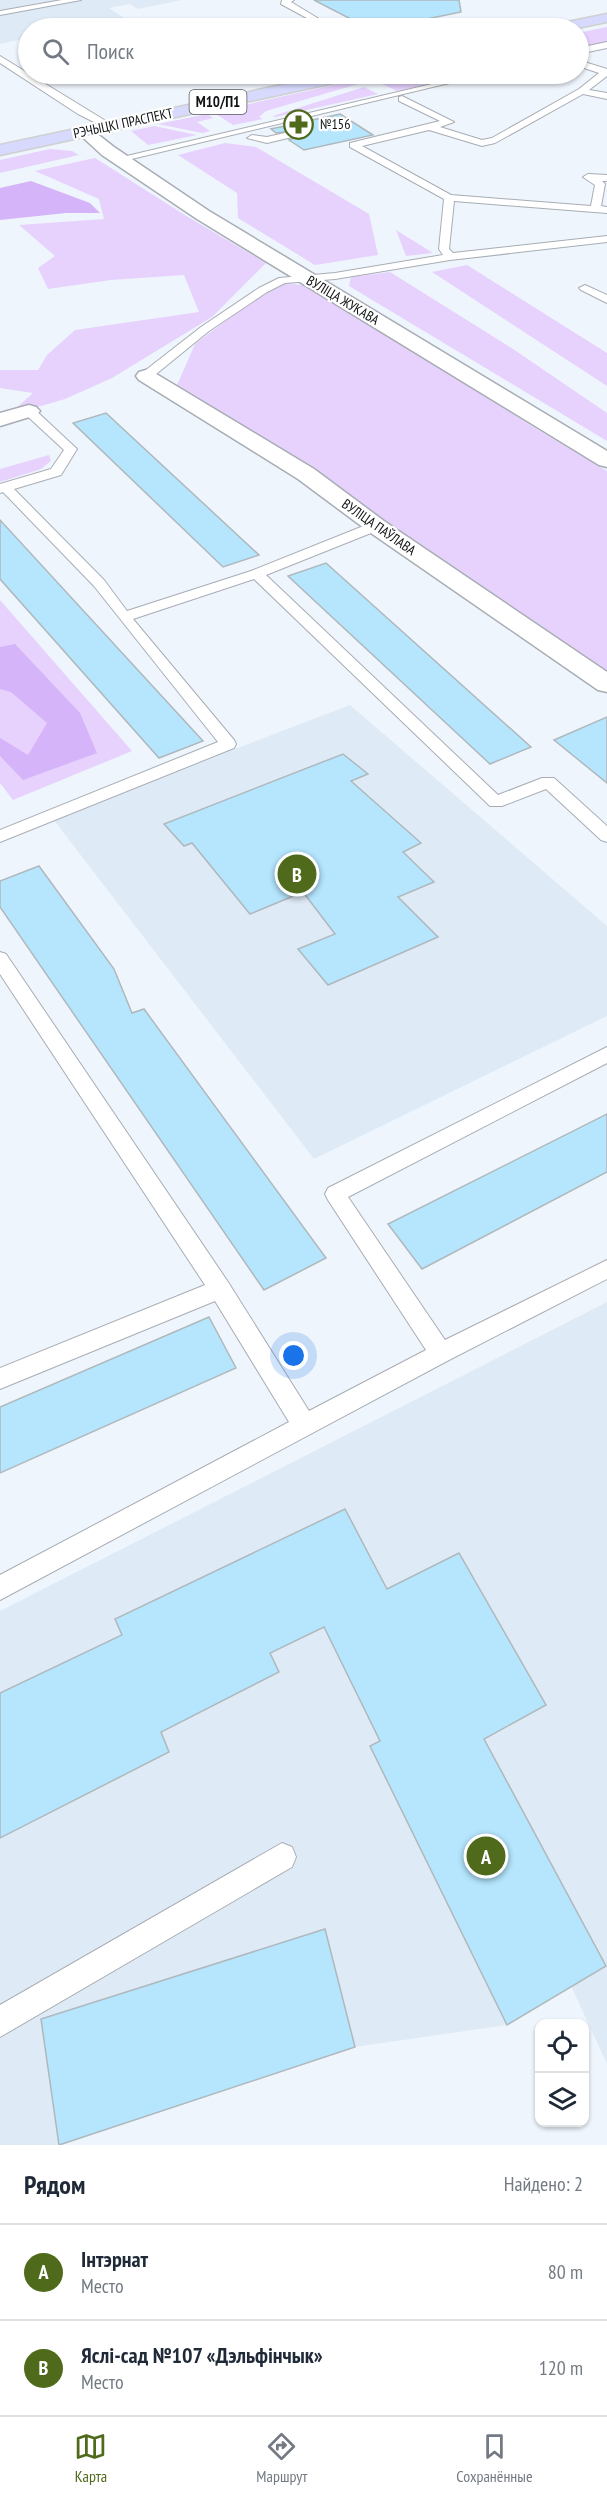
<!DOCTYPE html>
<html lang="ru">
<meta charset="utf-8">
<style>
body{margin:0;font-family:"PT Sans Narrow",sans-serif;background:#f2f2f3;color:#1f2937}
.controls{position:absolute;right:18px;bottom:18px;display:grid;overflow:hidden;border-radius:12px;box-shadow:0 2px 4px #0004}
.controls button{width:54px;height:54px;display:grid;place-items:center;padding:0;border:0;border-bottom:2px solid #e0e1e3;background:#fff;color:#1f2937;font:30px sans-serif}
.you{position:absolute;left:294px;top:1356px;width:21px;height:21px;margin:-15px;border:4px solid #fff;border-radius:50%;background:#1a73e8;box-shadow:0 0 0 9px #1a73e833}
.badge{display:grid;place-items:center;width:39px;height:39px;border-radius:50%;background:#506a1c;color:#fff;font-size:20px;font-weight:700}
.pin{position:absolute;translate:-50% -50%;border:3px solid #fff;box-shadow:0 2px 6px #0006}
.list{margin:0;padding:0;list-style:none}
h2{display:flex;justify-content:space-between;align-items:center;height:78px;margin:0;padding:0 24px;font-size:26px}
h2 small{font-size:20px;font-weight:400;color:#747a83}
.list li{display:grid;grid-template-columns:39px 1fr auto;gap:18px;align-items:center;box-sizing:border-box;height:96px;padding:0 24px;border-top:2px solid #e0e1e3}
.list b{display:block;font-size:22px;white-space:nowrap}
.list p{margin:0;font-size:20px;white-space:nowrap;color:#747a83}
.list em{font-size:20px;font-style:normal;color:#747a83}
.icon{flex:none;width:33px;height:33px;fill:none;stroke:currentColor;stroke-width:2;stroke-linecap:round;stroke-linejoin:round}
.map{position:relative;flex:none;width:607px;height:2145px;overflow:hidden}
.search{position:absolute;background:#fff;box-shadow:0 2px 4px #0004;left:18px;right:18px;top:18px;height:66px;display:flex;align-items:center;gap:15px;box-sizing:border-box;padding:0 21px;border-radius:33px;color:#747a83;font-size:22px}
.sheet{height:270px;background:#fff}
nav{display:flex;justify-content:space-around;align-items:center;box-sizing:border-box;height:84px;border-top:2px solid #e0e1e3;background:#fff;font-size:16px;color:#747a83}
nav a{display:grid;justify-items:center;gap:3px}
nav .on{color:#506a1c}
.map>svg:first-child{display:block}
</style>
<div class="map">
<svg width="607" height="2145" viewBox="0 0 607 2145">
<rect width="100%" height="100%" fill="#eff5fc"/>
<!-- built -->
<path fill="#dfeaf7" d="M0,0H182L138,9L130,4L109,8L126,19L79,28H28V38L0,44Z
M350,705L607,926V1016L314,1159L53,819Z
M607,1302V2064L571,1986L507,2025L355,2047L62,2145H0V1611Z"/>
<!-- green -->
<path fill="#e6d2fd" d="M607,27V43L579,50L578,33Z
M447,74H475L397,91L382,84L411,77Z
M352,81L358,84L266,111L259,117L263,119L233,125L213,112Z
M364,87L378,94L275,117L273,116Z
M207,114L213,118L197,122L210,131L202,133L158,124Z
M154,126L197,135L148,145L131,131Z
M225,143L256,147L369,214L378,255L315,265L238,218L237,193L178,155Z
M50,149L72,151L79,155L0,173V160Z
M95,158L188,217L266,263L212,317L112,378L65,399L0,418V412L16,408L33,393L0,388V370H38L47,355L75,330L199,312L184,275L111,280L48,289L38,268L55,256L19,225L104,219L99,199L35,171Z
M396,230L433,253L406,256Z
M467,265L607,353V386L432,272Z
M390,272L513,349L607,413V441L349,286L351,277Z
M284,283L302,285L425,357L535,428L607,471V674L174,392L195,344L248,304Z
M49,455L51,461L41,469L0,482V469Z
M0,600L132,751L13,800L0,783Z"/>
<!-- forest -->
<path fill="#d5b4f9" d="M31,181L90,203L100,213H66L0,220V188Z
M15,644L80,713L97,753L23,780L0,756V738L28,755L47,723L11,692L0,689V647Z"/>
<!-- building -->
<path fill="#b5e6fe" stroke="#afb8bc" stroke-width="1.5" d="M314,0H459L461,12L383,28H368Z
M340,114L373,135L304,150L289,140L294,138L293,131L276,133L271,129Z
M106,413L259,555L223,567L73,423Z
M0,520L203,741L159,758L0,579Z
M326,563L531,747L490,764L288,576Z
M607,717V783L554,740Z
M343,754L368,774L351,781L421,843L403,852L434,882L398,897L438,937L328,985L298,949L335,934L303,892L250,914L192,843L184,846L164,824Z
M39,866L114,969L132,1013L144,1009L326,1258L264,1290L0,907V881Z
M607,1114V1172L422,1269L388,1224Z
M209,1317L236,1368L0,1473V1407Z
M345,1509L387,1589L459,1553L546,1705L484,1739L606,1966L507,2025L370,1746L380,1741L324,1627L270,1653L279,1672L161,1732L169,1752L0,1838V1693L122,1635L115,1619Z
M325,1929L355,2047L59,2145L41,2019Z"/>
<g fill="none" stroke-linecap="round" stroke-linejoin="round">
<defs>
<path id="service" d="M62,0H81L0,15V11Z
M282,0H294L291,2L334,28H325L281,4Z
M439,21L442,22V26L411,28Z
M268,24L274,28H265V25Z
M607,42V48L578,54V48Z
M0,56L114,126L106,128L78,114L0,63Z
M578,60L607,69V76L589,90L607,93V99L583,94L495,143L482,146L429,130L362,146L451,195L591,206L595,185L583,177L588,174L607,175V181H602L605,184L601,206L607,207V213L454,201L449,249L453,253L607,236V242L450,260L335,279L285,283L267,292L209,331L150,379H142V373L201,327L259,288L279,278L335,273L443,255L439,249L444,199L350,147V143L440,121L399,101V97L402,96L454,122L440,127L482,140L492,138L579,89L599,73L578,66Z
M474,74H487L119,162L114,159Z
M289,132L292,133V137L267,143L247,138L252,135L267,137Z
M585,285L607,295V303L581,290L579,288Z
M29,407L33,408L77,449L61,475L14,489L104,580L127,611L251,571L371,523H381L383,526L381,529L266,575L498,795L542,778H554L607,826V842L601,840L546,789L502,806H490L254,579L133,619L234,740L236,744L234,748L0,842V830L218,742L94,586L3,492L0,493V484L51,469L64,450L25,414L23,411L25,408Z
M0,952L6,954L228,1282L309,1411L426,1350L328,1200L325,1194L328,1188L607,1047V1063L348,1197L445,1340L607,1260V1279L449,1360L0,1600V1575L289,1422L215,1301L0,1389V1368L205,1285L0,974Z
M282,1843L292,1847L296,1857L292,1867L0,2037V2005Z"/>
<path id="minor" d="M146,370L153,372L314,469L384,521L607,672V692L598,690L368,531L298,479L139,380L136,376L139,372Z
M29,405L36,407L40,411L36,415L0,426V413Z"/>
<path id="tertiary" d="M85,127L91,129L114,147L209,211L607,451V467L599,465L197,219L102,155L77,132Z"/>
<path id="primary" d="M607,14V22L577,28H551L553,25Z
M333,74H360L352,79L0,155V145Z"/>
</defs>
<!-- service casing -->
<use href="#service" stroke="#a8adb4" stroke-width="2"/>
<!-- minor casing -->
<use href="#minor" stroke="#a8adb4" stroke-width="3"/>
<!-- tertiary casing -->
<use href="#tertiary" stroke="#a8adb4" stroke-width="3"/>
<!-- primary casing -->
<use href="#primary" stroke="#cfd0d0" stroke-width="3"/>
<!-- service -->
<use href="#service" fill="#fff" fill-rule="evenodd"/>
<!-- minor -->
<use href="#minor" fill="#fff" fill-rule="evenodd"/>
<!-- tertiary -->
<use href="#tertiary" fill="#fff" fill-rule="evenodd"/>
<!-- primary -->
<use href="#primary" fill="#d7dafd" fill-rule="evenodd"/>
</g>
<!-- icons -->
<defs>
<symbol id="pharmacy-ring" viewBox="-11 -11 22 22"><circle r="9.5" fill="#fff" stroke="#506a1c" stroke-width="1.5"/><path d="M-2-6h4v4h4v4h-4v4h-4v-4h-4v-4h4Z" fill="#506a1c"/></symbol>
</defs>
<g fill-rule="evenodd">
<use href="#pharmacy-ring" x="282" y="108" width="33" height="33"/>
</g>
<g text-anchor="middle" stroke-width="4.5" stroke-linejoin="round" paint-order="stroke">
<!-- far-street labels -->
<g font-size="14" fill="#101214" stroke="#fff">
<text transform="translate(123 123) rotate(-12)" y="5">РЭЧЫЦКІ ПРАСПЕКТ</text>
<text transform="translate(343 300) rotate(31)" y="5">ВУЛІЦА ЖУКАВА</text>
<text transform="translate(379 527) rotate(35)" y="5">ВУЛІЦА ПАЎЛАВА</text>
</g>
<!-- far-poi labels -->
<g font-size="14" fill="#101214" stroke="#fff" text-anchor="start">
<text x="320" y="129">№156</text>
</g>
<!-- shield labels -->
<rect fill="#fff" stroke="#58595a" stroke-width="1.5" x="189.5" y="90" width="57" height="24" rx="4.5"/>
<g font-size="15" font-weight="bold" fill="#101214">
<text x="218" y="107">М10/П1</text>
</g>
</g>
</svg>
<div class="controls">
<button><svg class="icon" aria-label="locate" viewBox="0 0 24 24"><circle cx="12" cy="12" r="6"/><path d="M12 2v4M12 18v4M2 12h4M18 12h4"/></svg></button>
<button><svg class="icon" aria-label="layers" viewBox="0 0 24 24"><path d="M12 4l9 5-9 5-9-5zM3 14l9 5 9-5"/></svg></button>
</div>
<div class="you"></div>
<div class="pin badge" style="left:486px;top:1856px">A</div>
<div class="pin badge" style="left:297px;top:874px">B</div>
<div class="search"><svg class="icon" aria-label="search" viewBox="0 0 24 24"><circle cx="10" cy="10" r="6"/><path d="M15 15l6 6"/></svg>Поиск</div>
</div>
<section class="sheet">
<h2>Рядом<small>Найдено: 2</small></h2>
<ul class="list">
<li><span class="badge">A</span><div><b>Інтэрнат</b><p>Место</p></div><em>80 m</em></li>
<li><span class="badge">B</span><div><b>Яслі-сад №107 «Дэльфінчык»</b><p>Место</p></div><em>120 m</em></li>
</ul>
</section>
<nav>
<a class="on"><svg class="icon" aria-label="map" viewBox="0 0 24 24"><path d="M3 6l6-2 6 2 6-2v14l-6 2-6-2-6 2zM9 4v14M15 6v14"/></svg>Карта</a>
<a><svg class="icon" aria-label="directions" viewBox="0 0 24 24"><path d="M12 3l9 9-9 9-9-9zM9 14v-3h6M13 9l2 2-2 2"/></svg>Маршрут</a>
<a><svg class="icon" aria-label="saved" viewBox="0 0 24 24"><path d="M7 4h10v16l-5-4-5 4z"/></svg>Сохранённые</a>
</nav>
